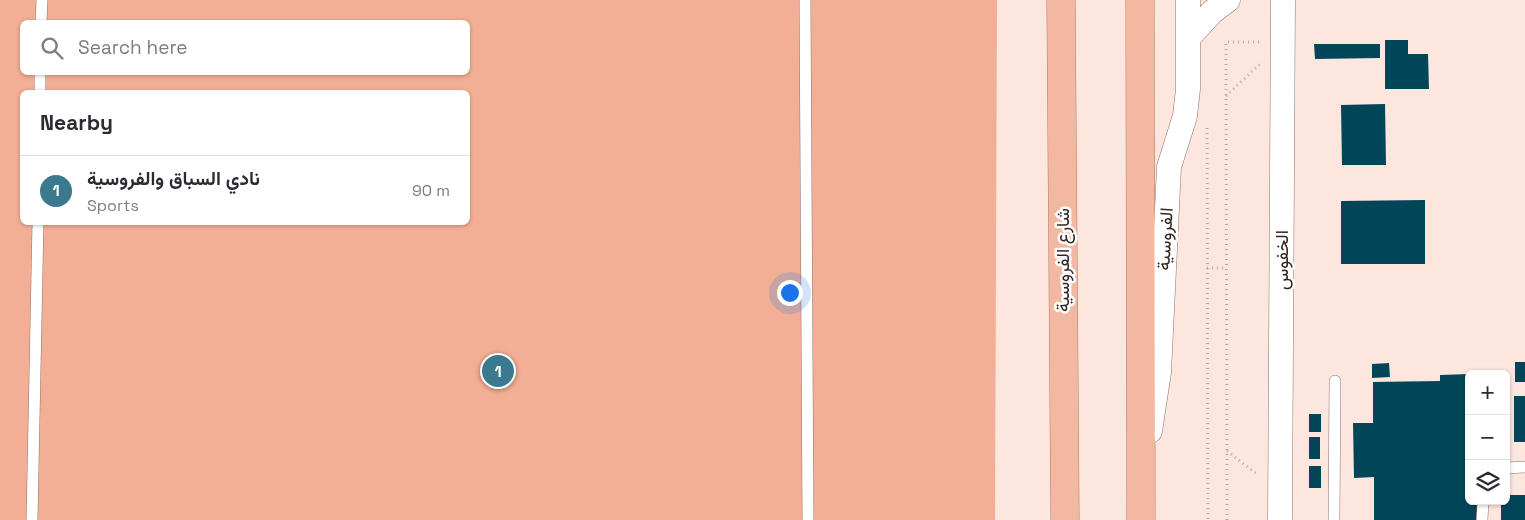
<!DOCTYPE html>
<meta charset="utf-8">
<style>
body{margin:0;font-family:"Space Grotesk",Vazirmatn,sans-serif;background:#f7f7f7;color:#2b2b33}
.controls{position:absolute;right:15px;bottom:15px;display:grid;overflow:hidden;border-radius:8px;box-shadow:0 1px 4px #0004}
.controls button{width:45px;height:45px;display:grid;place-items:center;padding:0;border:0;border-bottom:1px solid #e1e1e2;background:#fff;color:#2b2b33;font:25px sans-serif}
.you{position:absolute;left:789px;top:292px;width:18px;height:18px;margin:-12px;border:4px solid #fff;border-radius:50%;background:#1a73e8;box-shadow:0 0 0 8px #1a73e833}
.badge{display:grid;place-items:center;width:32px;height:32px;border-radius:50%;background:#3b7a8e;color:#fff;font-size:16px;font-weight:700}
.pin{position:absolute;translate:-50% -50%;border:2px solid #fff;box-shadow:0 1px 5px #0006}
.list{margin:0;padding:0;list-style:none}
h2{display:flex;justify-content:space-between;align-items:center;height:65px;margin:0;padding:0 20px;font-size:21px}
h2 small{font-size:16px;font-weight:400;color:#7c7c81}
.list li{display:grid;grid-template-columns:32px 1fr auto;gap:15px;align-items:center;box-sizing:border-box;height:70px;padding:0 20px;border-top:1px solid #e1e1e2}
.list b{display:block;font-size:19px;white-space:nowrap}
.list p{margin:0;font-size:16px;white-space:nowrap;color:#7c7c81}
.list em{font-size:16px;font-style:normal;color:#7c7c81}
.icon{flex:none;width:28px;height:28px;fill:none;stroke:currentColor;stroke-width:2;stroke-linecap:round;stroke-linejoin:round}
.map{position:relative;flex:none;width:1525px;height:520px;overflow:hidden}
.search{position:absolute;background:#fff;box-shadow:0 1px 4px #0004;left:20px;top:20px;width:450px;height:55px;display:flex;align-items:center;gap:12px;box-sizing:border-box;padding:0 18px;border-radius:8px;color:#7c7c81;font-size:19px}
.panel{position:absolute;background:#fff;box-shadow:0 1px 4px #0004;left:20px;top:90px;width:450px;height:135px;border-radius:8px}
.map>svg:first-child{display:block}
</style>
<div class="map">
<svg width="1525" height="520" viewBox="0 0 1525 520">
<rect width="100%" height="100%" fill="#fde6de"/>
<!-- green -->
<path fill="#f2af95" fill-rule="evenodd" d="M0,0H997L995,520H0ZM22,22H468V72H22ZM22,92H468V222H22Z"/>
<!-- building -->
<path fill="#004658" d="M1385,40H1408V54H1428L1429,89H1385Z
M1314,44H1380V58L1315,59Z
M1385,104L1386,165H1342L1341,105Z
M1425,200V264H1341V201Z
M1515,362H1525V382H1515Z
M1389,363L1390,377L1372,378V364Z
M1469,374V501H1477V520H1374V477L1354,478L1353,423H1373V382L1440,381V375Z
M1514,396H1525V442H1514Z
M1309,414H1321V432H1309Z
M1309,437H1320V459H1309Z
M1309,466H1321V488H1309Z
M1506,495H1525V520H1501V501H1506Z"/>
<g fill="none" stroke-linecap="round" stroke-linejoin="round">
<defs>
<path id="service" d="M805,0L808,520
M41,22L42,0
M40,92V72
M1506,468L1525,467
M32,520L38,222
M1334,520L1335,381
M1482,520L1483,501"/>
<path id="minor" d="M1188,38L1212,12L1228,0
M1150,431L1159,372L1169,167L1185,116L1188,89V0
M1280,520L1283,0"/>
<path id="trunk" d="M1061,0L1065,520
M1140,0L1141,520"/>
</defs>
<!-- service casing -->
<use href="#service" stroke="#8c736a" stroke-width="12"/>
<!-- minor casing -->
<use href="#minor" stroke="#8c736a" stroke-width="25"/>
<!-- trunk casing -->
<use href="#trunk" stroke="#ae7a66" stroke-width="29"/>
<!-- path -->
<path stroke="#bda9a3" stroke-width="3" stroke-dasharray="1 4" stroke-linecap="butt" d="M1226,96L1260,64
M1207,128L1208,520
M1207,268H1226
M1227,451L1258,475
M1227,520L1226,42H1260"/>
<!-- service -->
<use href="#service" stroke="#fff" stroke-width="11"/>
<!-- minor -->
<use href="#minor" stroke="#fff" stroke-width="24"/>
<!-- trunk -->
<use href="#trunk" stroke="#f3b8a2" stroke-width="28"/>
</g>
<g text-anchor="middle" stroke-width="5" stroke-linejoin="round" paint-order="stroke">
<!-- street labels -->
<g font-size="18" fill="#322723" stroke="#fff">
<text transform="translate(1165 239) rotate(-87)" y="6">الفروسية</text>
<text transform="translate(1063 260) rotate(-90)" y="6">شارع الفروسية</text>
<text transform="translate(1282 260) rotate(-90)" y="6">الخفوس</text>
</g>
</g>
</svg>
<div class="controls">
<button>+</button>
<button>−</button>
<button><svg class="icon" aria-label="layers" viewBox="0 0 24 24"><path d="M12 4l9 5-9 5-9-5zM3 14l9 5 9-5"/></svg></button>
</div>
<div class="you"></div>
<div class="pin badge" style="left:498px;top:371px">1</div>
<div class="search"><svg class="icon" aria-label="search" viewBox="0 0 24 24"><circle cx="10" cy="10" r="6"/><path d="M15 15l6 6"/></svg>Search here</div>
<section class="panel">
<h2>Nearby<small></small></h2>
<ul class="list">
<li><span class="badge">1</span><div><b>نادي السباق والفروسية</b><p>Sports</p></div><em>90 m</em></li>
</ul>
</section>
</div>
